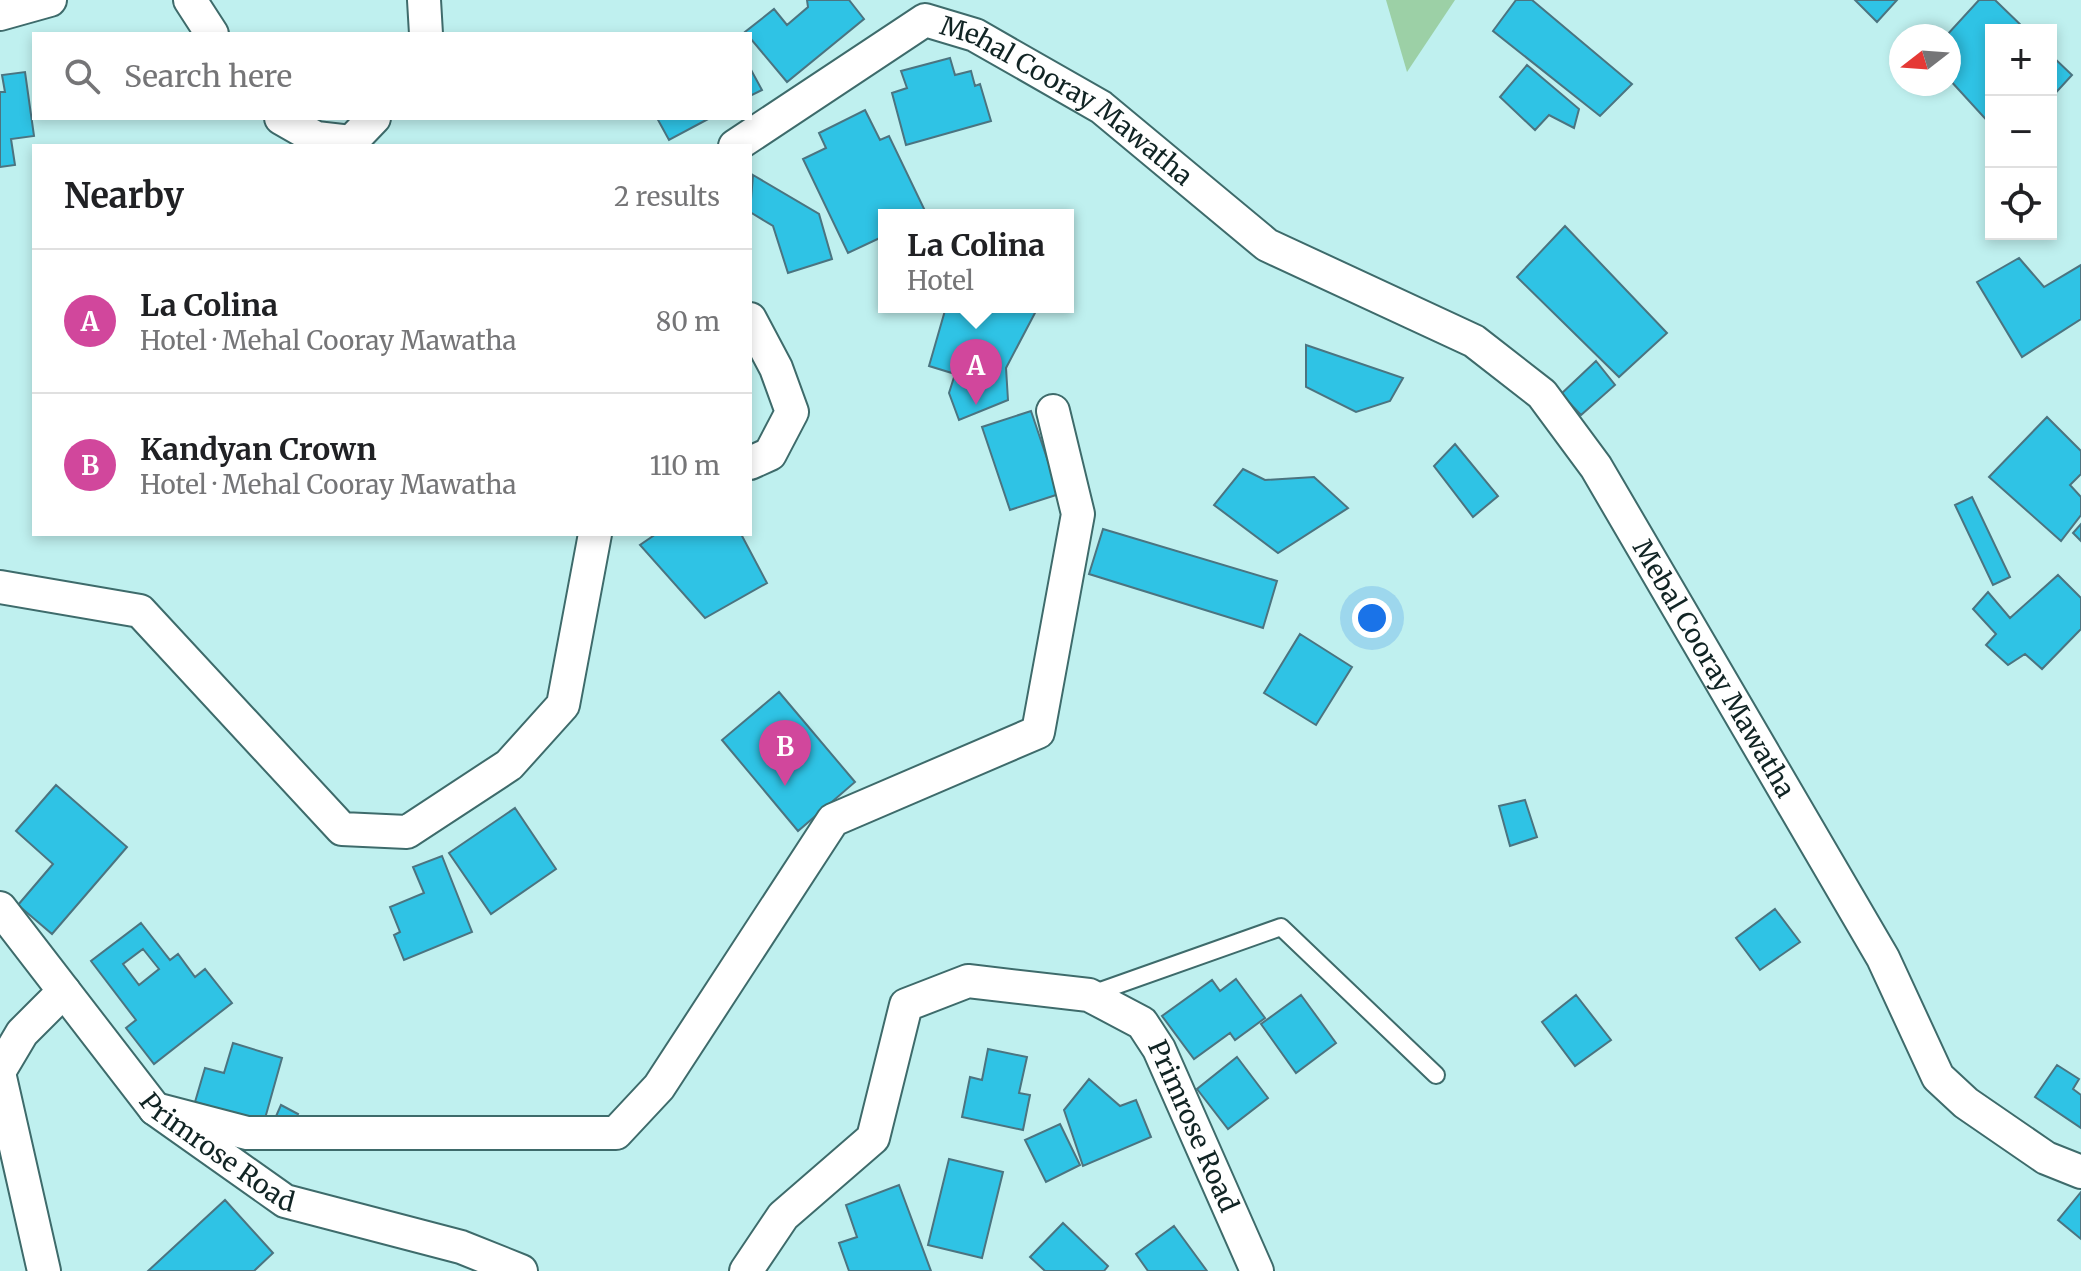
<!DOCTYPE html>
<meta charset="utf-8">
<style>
body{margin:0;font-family:Merriweather,serif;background:#f6f6f6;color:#202124}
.controls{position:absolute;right:24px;top:24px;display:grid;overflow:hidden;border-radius:0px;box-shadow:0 4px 12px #0003}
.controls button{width:72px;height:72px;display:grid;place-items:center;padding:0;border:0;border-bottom:2px solid #e0e0e0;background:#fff;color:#202124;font:40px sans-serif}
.compass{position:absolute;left:1889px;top:24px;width:72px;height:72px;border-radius:50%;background:#fff;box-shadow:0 4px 12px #0003;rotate:253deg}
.you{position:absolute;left:1372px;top:618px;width:28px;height:28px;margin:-20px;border:6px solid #fff;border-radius:50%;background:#1a73e8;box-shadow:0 0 0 12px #1a73e833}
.badge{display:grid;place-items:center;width:52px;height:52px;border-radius:50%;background:#b45309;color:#fff;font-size:26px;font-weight:700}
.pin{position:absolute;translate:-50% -66px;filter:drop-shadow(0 2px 4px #0008)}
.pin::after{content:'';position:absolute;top:42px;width:28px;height:24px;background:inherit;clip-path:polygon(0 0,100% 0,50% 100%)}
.popup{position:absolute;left:878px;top:209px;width:196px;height:104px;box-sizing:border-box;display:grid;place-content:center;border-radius:0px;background:#fff;filter:drop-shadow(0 2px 6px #0005);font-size:26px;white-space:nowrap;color:#757577}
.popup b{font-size:30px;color:#202124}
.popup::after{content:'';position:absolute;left:50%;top:100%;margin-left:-16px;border:16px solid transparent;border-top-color:#fff}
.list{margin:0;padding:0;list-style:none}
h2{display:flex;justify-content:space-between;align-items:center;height:104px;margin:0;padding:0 32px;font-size:34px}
h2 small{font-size:26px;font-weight:400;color:#757577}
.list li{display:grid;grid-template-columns:52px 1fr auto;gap:24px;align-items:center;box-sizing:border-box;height:144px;padding:0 32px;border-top:2px solid #e0e0e0}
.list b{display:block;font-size:30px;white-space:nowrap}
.list p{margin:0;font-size:26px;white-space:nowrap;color:#757577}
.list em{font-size:26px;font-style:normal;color:#757577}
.icon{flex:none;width:44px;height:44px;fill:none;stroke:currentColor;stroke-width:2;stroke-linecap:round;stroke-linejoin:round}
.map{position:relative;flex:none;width:2081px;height:1271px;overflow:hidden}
.search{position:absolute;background:#fff;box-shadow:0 4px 12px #0003;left:32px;top:32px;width:720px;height:88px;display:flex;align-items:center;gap:20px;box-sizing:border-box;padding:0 28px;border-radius:0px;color:#757577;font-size:30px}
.panel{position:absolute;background:#fff;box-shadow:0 4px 12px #0003;left:32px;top:144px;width:720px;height:392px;border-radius:0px}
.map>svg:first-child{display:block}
</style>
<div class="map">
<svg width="2081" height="1271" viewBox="0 0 2081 1271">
<rect width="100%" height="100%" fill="#bff0ef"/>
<!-- green -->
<path fill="#9cd0a6" d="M1386,0H1455L1407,72Z"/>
<!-- building -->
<path fill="#2fc3e5" stroke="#4b7480" stroke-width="2" fill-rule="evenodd" d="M807,0H849L864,19L787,82L745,32L774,9L787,25L808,7Z
M1516,0H1532L1632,84L1600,116L1493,31Z
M1855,0H1897L1877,22Z
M1979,0H1995L2026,30H1991V125L1949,79V36H1946Z
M2051,55L2072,75L2051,98Z
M950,58L955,75L971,71L975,86L980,84L991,121L906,145L892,93L907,88L901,71Z
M1527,65L1579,109L1574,128L1549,115L1535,130L1500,97Z
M750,68L762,90L750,96Z
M25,72L34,136L11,139L15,165L0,167V92H5L2,75Z
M865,110L880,140L889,136L927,215H884V236L848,253L803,159L826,148L819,133Z
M657,118H710L669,140Z
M753,175L819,214L832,259L788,273L773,226L750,212Z
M1565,226L1667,333L1619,377L1517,277Z
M2019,258L2044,287L2081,265V319L2022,357L1977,282Z
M946,307H1031L1036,311L1006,368L1008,400L959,420L949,393L955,374L929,366Z
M1306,345L1403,378L1390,401L1356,412L1306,387Z
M1596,361L1615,385L1581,415L1561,394Z
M1031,411L1059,494L1010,510L982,427Z
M2047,417L2081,451V474L2070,485L2081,497V515L2061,541L1989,477Z
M1455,444L1498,496L1473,517L1434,466Z
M1243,469L1265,480L1314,477L1348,508L1278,553L1214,505Z
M1972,497L2010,577L1993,585L1955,505Z
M2081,524V541L2073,533Z
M1103,529L1277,581L1263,628L1089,574Z
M656,534H741L767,583L705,618L640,545Z
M2058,575L2081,598V629L2042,669L2025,654L2008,665L1986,645L1996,634L1973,609L1988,592L2010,618Z
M1300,634L1352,667L1316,725L1264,693Z
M779,692L855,782L798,831L722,740Z
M56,785L127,847L52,934L18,905L53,864L16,831Z
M1525,800L1537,837L1510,846L1499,806Z
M515,808L556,869L491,914L449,853Z
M442,856L472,932L404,960L394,935L400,932L390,907L424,893L413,867Z
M1775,909L1800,942L1760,970L1736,938Z
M141,923L170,960L178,954L195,977L205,969L232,1003L154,1064L126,1028L136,1020L91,961ZM143,949L159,969L139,985L123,964Z
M1236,979L1265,1018L1235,1040L1230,1033L1194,1059L1162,1016L1212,980L1220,991Z
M1301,995L1336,1043L1296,1073L1261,1024Z
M1576,995L1611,1040L1575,1066L1542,1022Z
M233,1043L282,1058L264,1122L195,1102L205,1068L224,1073Z
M988,1049L1027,1057L1019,1093L1030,1095L1023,1130L962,1117L970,1077L982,1080Z
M1237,1057L1268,1098L1228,1129L1197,1089Z
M2057,1065L2079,1079L2073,1089L2081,1095V1128L2035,1097Z
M1089,1079L1120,1106L1136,1100L1151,1137L1083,1166L1064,1110Z
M281,1105L298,1114L289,1132L273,1123Z
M1060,1124L1080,1165L1046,1182L1025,1140Z
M949,1159L1003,1172L982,1258L928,1245Z
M899,1185L931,1271H849L839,1243L857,1237L846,1205Z
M2081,1192V1239L2058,1220Z
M225,1200L273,1253L254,1271H148Z
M1063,1223L1108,1266L1104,1271H1045L1030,1257Z
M1174,1226L1207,1271H1148L1136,1254Z"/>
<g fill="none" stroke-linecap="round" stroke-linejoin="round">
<defs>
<path id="lane" d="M1089,995L1281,927L1436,1075"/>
<g id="street">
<path d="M190,0L212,34"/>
<path d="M424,0L426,34"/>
<path d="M0,14L50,0"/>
<path d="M281,118L316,138L351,142L374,118"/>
<path id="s1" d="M735,146L925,20L975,35L1101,107L1267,245L1474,341L1542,394L1596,467L1883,958L1938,1077L1966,1103L2046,1158L2081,1172"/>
<path d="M750,319L776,368L792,412L770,454L750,463"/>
<path d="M0,587L140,611L342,829L407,832L509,765L563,705L595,534"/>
<path id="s2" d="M0,908L155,1109L285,1201L461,1247L521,1271"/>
<path d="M0,1070L22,1033L64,991"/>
<path d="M0,1077L44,1271"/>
<path d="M155,1109L247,1133H616L659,1087L833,820L1038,732L1078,514L1053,411"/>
<path id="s3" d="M746,1271L783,1216L873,1138L906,1005L968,981L1089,995L1142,1023L1159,1049L1257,1271"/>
</g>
</defs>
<!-- lane casing -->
<use href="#lane" stroke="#3e6b6b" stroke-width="20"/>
<!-- street casing -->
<use href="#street" stroke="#3e6b6b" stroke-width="36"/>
<!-- lane -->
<use href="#lane" stroke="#fff" stroke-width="16"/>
<!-- street -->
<use href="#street" stroke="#fff" stroke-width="32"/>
</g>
<g text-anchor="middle" stroke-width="8" stroke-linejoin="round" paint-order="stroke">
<!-- street labels -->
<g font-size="26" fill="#112424" stroke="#bff0ef">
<text dy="9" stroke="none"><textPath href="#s1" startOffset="392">Mehal Cooray Mawatha</textPath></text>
<text dy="9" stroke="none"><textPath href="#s1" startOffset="1280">Mebal Cooray Mawatha</textPath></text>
<text dy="9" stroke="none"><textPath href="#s3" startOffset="686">Primrose Road</textPath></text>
<text dy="9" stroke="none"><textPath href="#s2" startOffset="330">Primrose Road</textPath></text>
</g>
</g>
</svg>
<div class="controls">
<button>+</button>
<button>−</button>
<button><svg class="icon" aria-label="locate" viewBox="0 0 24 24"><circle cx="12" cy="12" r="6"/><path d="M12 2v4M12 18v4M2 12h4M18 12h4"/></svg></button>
</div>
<svg class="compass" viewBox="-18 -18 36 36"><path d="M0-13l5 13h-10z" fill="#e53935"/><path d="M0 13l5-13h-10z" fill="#757577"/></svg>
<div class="you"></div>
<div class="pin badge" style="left:976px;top:405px;background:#d1479c">A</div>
<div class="popup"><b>La Colina</b>Hotel</div>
<div class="pin badge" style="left:785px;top:786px;background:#d1479c">B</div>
<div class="search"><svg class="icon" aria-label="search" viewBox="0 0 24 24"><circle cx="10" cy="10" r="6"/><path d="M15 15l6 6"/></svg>Search here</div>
<section class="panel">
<h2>Nearby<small>2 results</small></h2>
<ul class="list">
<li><span class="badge" style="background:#d1479c">A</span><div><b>La Colina</b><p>Hotel · Mehal Cooray Mawatha</p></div><em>80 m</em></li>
<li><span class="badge" style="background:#d1479c">B</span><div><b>Kandyan Crown</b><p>Hotel · Mehal Cooray Mawatha</p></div><em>110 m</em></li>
</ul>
</section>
</div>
